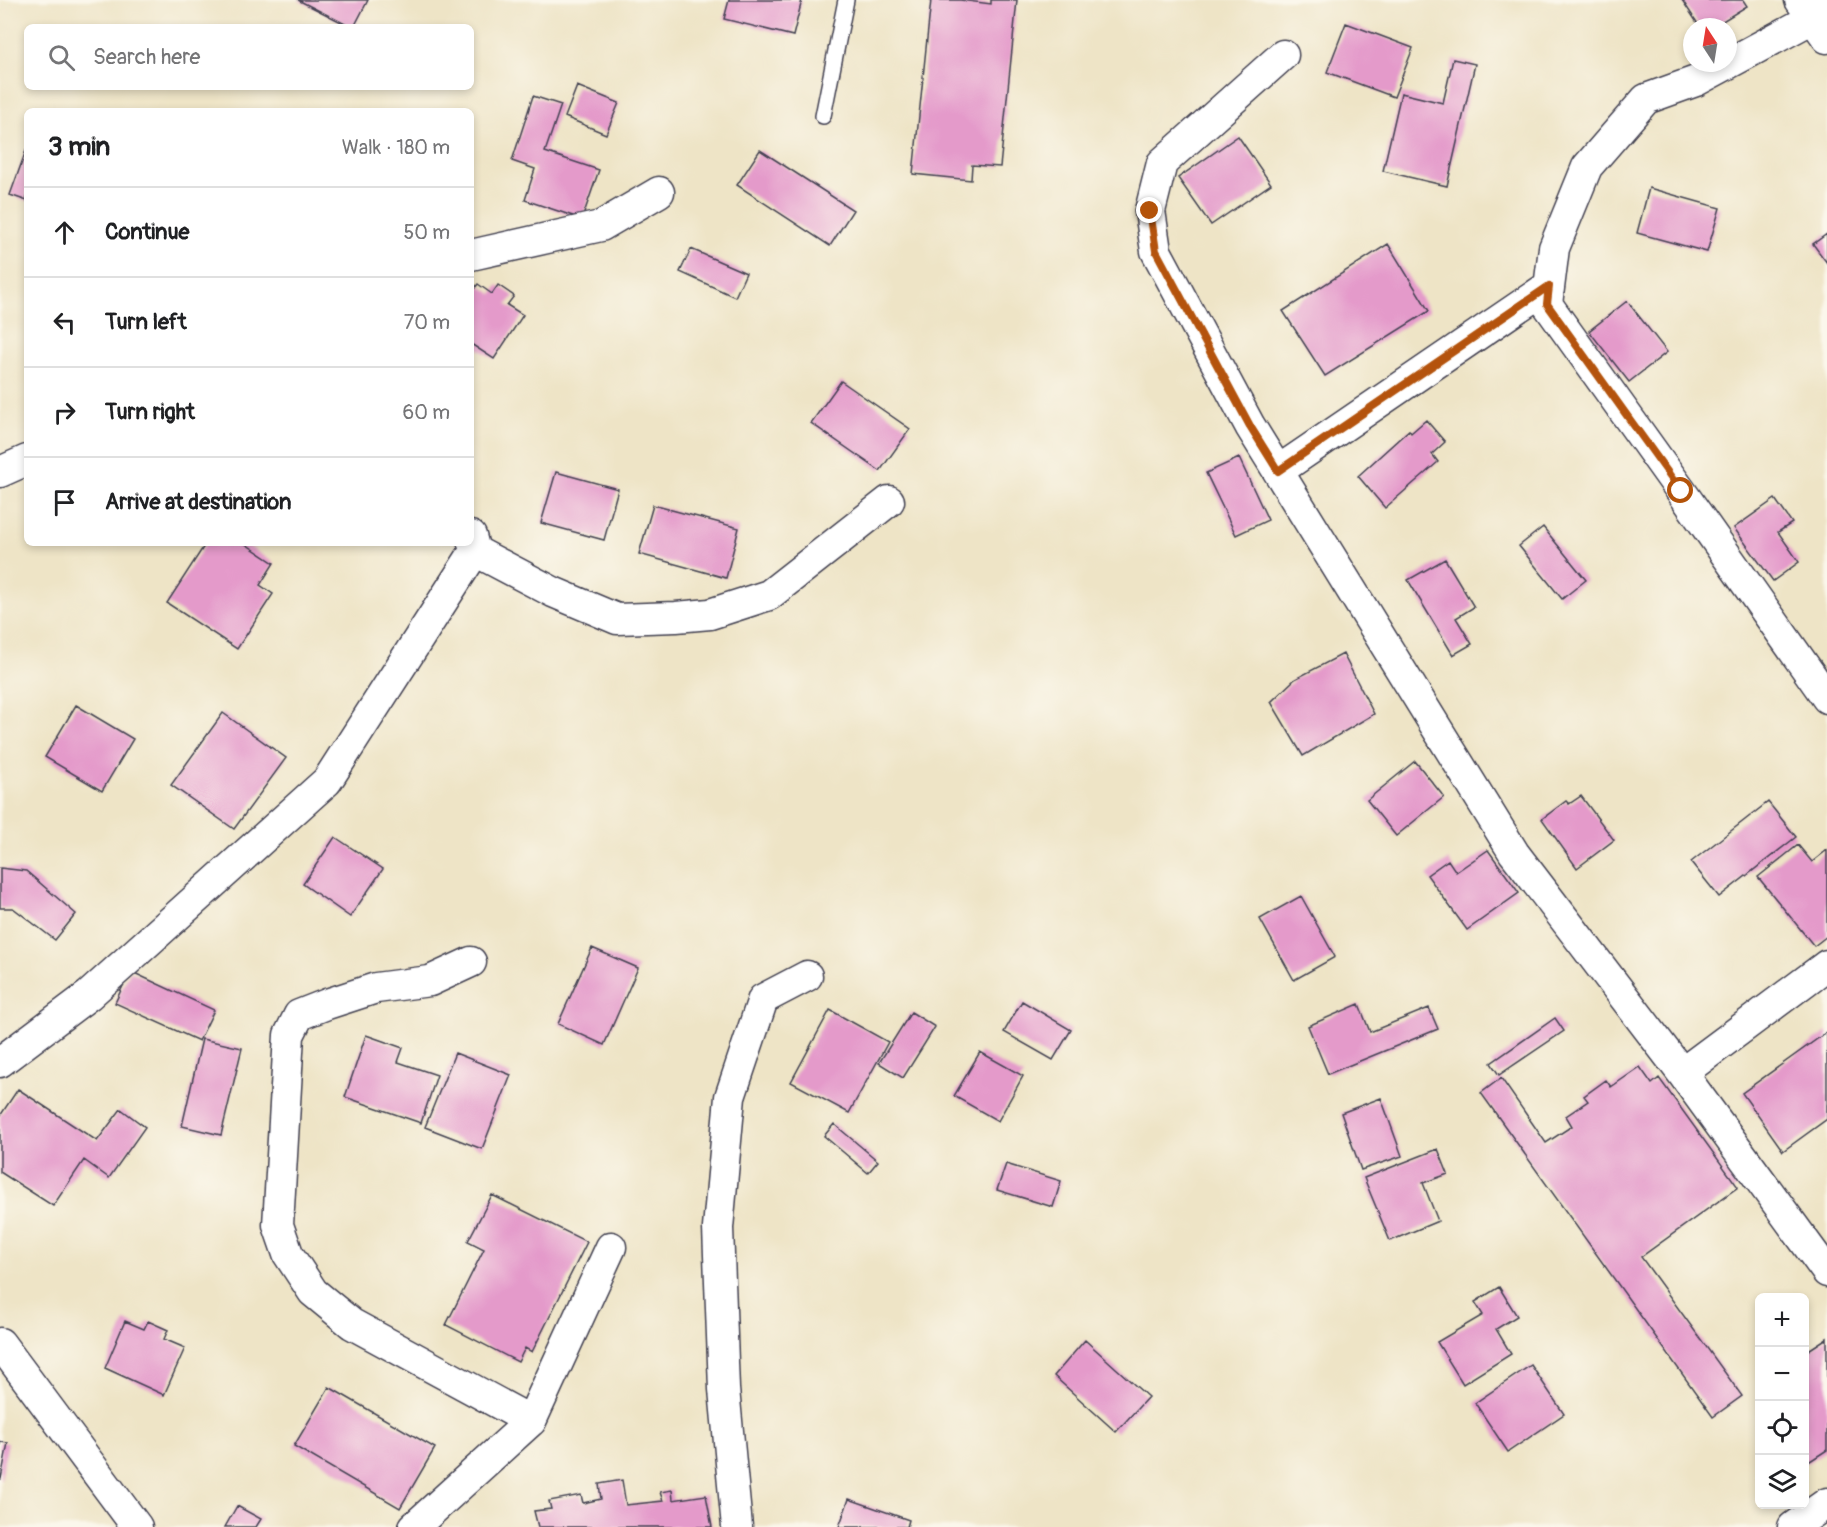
<!DOCTYPE html>
<meta charset="utf-8">
<style>
body{margin:0;font-family:Pangolin,sans-serif;background:#f6f6f6;color:#202124}
.controls{position:absolute;right:18px;bottom:18px;display:grid;overflow:hidden;border-radius:9px;box-shadow:0 3px 9px #0003}
.controls button{width:54px;height:54px;display:grid;place-items:center;padding:0;border:0;border-bottom:2px solid #e0e0e0;background:#fff;color:#202124;font:30px sans-serif}
.compass{position:absolute;left:1683px;top:18px;width:54px;height:54px;border-radius:50%;background:#fff;box-shadow:0 3px 9px #0003;rotate:348deg}
.stop{position:absolute;width:18px;height:18px;margin:-14px;border:4px solid #b45309;border-radius:50%;background:#fff}
.stop.end{background:#b45309;border-color:#fff;box-shadow:0 2px 6px #0008}
.list{margin:0;padding:0;list-style:none}
h2{display:flex;justify-content:space-between;align-items:center;height:78px;margin:0;padding:0 24px;font-size:26px}
h2 small{font-size:20px;font-weight:400;color:#757577}
.list li{display:grid;grid-template-columns:39px 1fr auto;gap:18px;align-items:center;box-sizing:border-box;height:90px;padding:0 24px;border-top:2px solid #e0e0e0}
.list b{display:block;font-size:22px;white-space:nowrap}
.list em{font-size:20px;font-style:normal;color:#757577}
.icon{flex:none;width:33px;height:33px;fill:none;stroke:currentColor;stroke-width:2;stroke-linecap:round;stroke-linejoin:round}
.map{position:relative;flex:none;width:1827px;height:1527px;overflow:hidden}
.search{position:absolute;background:#fff;box-shadow:0 3px 9px #0003;left:24px;top:24px;width:450px;height:66px;display:flex;align-items:center;gap:15px;box-sizing:border-box;padding:0 21px;border-radius:9px;color:#757577;font-size:22px}
.panel{position:absolute;background:#fff;box-shadow:0 3px 9px #0003;left:24px;top:108px;width:450px;height:438px;border-radius:9px}
.map>svg:first-child{display:block}
</style>
<div class="map">
<svg width="1827" height="1527" viewBox="0 0 1827 1527">
<rect width="100%" height="100%" fill="#fbf7ec"/>
<filter id="ink" filterUnits="userSpaceOnUse"><feTurbulence type="fractalNoise" baseFrequency=".0167" numOctaves="2"/><feDisplacementMap in="SourceGraphic" scale="12" xChannelSelector="R" yChannelSelector="G"/><feConvolveMatrix kernelMatrix="1 2 1 2 8 2 1 2 1" color-interpolation-filters="sRGB"/></filter>
<filter id="wash" filterUnits="userSpaceOnUse"><feTurbulence type="fractalNoise" baseFrequency=".008" numOctaves="4" result="noise"/><feDisplacementMap in="SourceGraphic" scale="24" xChannelSelector="R" yChannelSelector="G"/><feGaussianBlur stdDeviation="1.35" result="paint"/><feColorMatrix in="noise" values="0 0 0 0 0 0 0 0 0 0 0 0 0 0 0 0 0 1.4 0 .05"/><feComposite in="paint" operator="in"/></filter>
<g filter="url(#wash)">
<rect width="100%" height="100%" fill="#eee4c6"/>
<g id="blocks">
<!-- building -->
<path fill="#e49aca" d="M298,0H368L354,27H351Z
M729,0H802L793,36L724,19Z
M931,0H960L991,4V0H1017L1000,167L972,165L971,180L913,174Z
M1682,0H1743L1747,6L1713,27H1700Z
M1346,23L1413,48L1394,97L1327,72Z
M1453,59L1475,64L1447,186L1383,171L1401,93L1443,103Z
M577,86L619,103L606,134L565,117Z
M533,96L561,105L545,152L599,170L582,219L525,200L535,169L512,161Z
M1238,136L1271,184L1211,225L1178,178Z
M27,148V201L10,195Z
M760,150L853,210L830,246L737,185Z
M1649,188L1720,208L1707,252L1637,233Z
M1827,234V263L1813,244Z
M1388,244L1429,311L1325,376L1283,311Z
M691,249L746,273L735,297L680,272Z
M478,284L492,294L498,285L514,296L507,305L523,315L494,359L471,344V293Z
M1627,301L1667,352L1629,382L1589,331Z
M841,381L910,429L880,471L811,423Z
M1426,420L1445,442L1432,454L1438,462L1385,508L1358,476L1409,430L1411,433Z
M1239,458L1268,520L1236,535L1206,473Z
M556,472L618,489L604,540L541,523Z
M1775,499L1792,523L1778,532L1799,562L1773,581L1734,528Z
M653,505L739,528L726,578L639,554Z
M1543,527L1586,580L1562,599L1519,546Z
M206,543H244L274,563L260,585L273,594L237,649L167,603Z
M1445,559L1474,607L1456,618L1472,644L1453,655L1408,580Z
M1343,654L1374,714L1303,756L1271,702L1295,679Z
M76,705L133,739L102,791L45,757Z
M223,713L286,758L234,829L171,785Z
M1415,761L1444,797L1396,836L1367,800Z
M1581,796L1614,840L1577,868L1542,819L1566,801L1569,804Z
M1768,802L1796,837L1719,897L1691,862Z
M335,837L383,869L350,917L303,884Z
M1798,845L1812,862L1827,850V936L1814,946L1758,877Z
M1488,850L1519,893L1467,930L1427,875L1448,860L1456,872Z
M0,868L26,871L76,914L55,940L13,908H0Z
M1301,896L1335,957L1294,980L1260,919Z
M592,948L638,968L604,1045L558,1024Z
M130,971L214,1010L199,1041L115,1003Z
M1022,1001L1071,1030L1053,1060L1004,1032Z
M1359,1004L1370,1032L1429,1008L1438,1029L1328,1074L1308,1026Z
M830,1010L888,1042L849,1113L791,1082Z
M911,1012L935,1027L903,1078L879,1063Z
M1555,1018L1564,1031L1499,1075L1491,1063Z
M1827,1032V1119L1783,1151L1742,1093Z
M366,1035L403,1048L398,1062L437,1075L421,1123L345,1097Z
M202,1039L242,1048L221,1135L182,1126Z
M980,1052L1023,1076L998,1121L954,1096Z
M455,1053L511,1075L482,1149L425,1127Z
M1640,1067L1652,1084L1659,1078L1738,1187L1641,1257L1742,1396L1713,1417L1481,1093L1501,1078L1546,1143L1572,1126L1566,1116L1588,1101L1584,1096L1606,1080L1611,1087Z
M18,1089L97,1141L121,1109L145,1127L109,1178L84,1160L53,1206L0,1172V1116Z
M1381,1098L1402,1156L1361,1170L1341,1113Z
M834,1124L878,1161L868,1173L824,1136Z
M1438,1149L1448,1174L1423,1183L1438,1221L1390,1241L1364,1178Z
M1006,1164L1061,1181L1053,1207L997,1190Z
M492,1195L587,1242L532,1352L525,1348L518,1362L446,1325L484,1249L468,1241Z
M1499,1287L1517,1316L1496,1329L1511,1354L1463,1384L1437,1342L1483,1315L1475,1302Z
M125,1321L144,1329L148,1321L168,1330L164,1339L185,1348L164,1395L105,1368Z
M1827,1338V1450L1807,1463L1804,1460V1353Z
M1085,1340L1148,1397L1116,1432L1054,1376Z
M1531,1365L1564,1414L1508,1452L1475,1403Z
M329,1387L435,1448L400,1508L294,1446Z
M0,1442L8,1443L1,1479H0Z
M622,1480L626,1505L663,1501L660,1492L672,1490L673,1500L706,1495L712,1527H538L534,1511L551,1509L549,1501L581,1495L583,1503L601,1499L599,1484Z
M849,1499L909,1520L907,1527H839Z
M237,1506L261,1519L256,1527H225Z"/>
</g>
</g>
<g filter="url(#ink)">
<use href="#blocks" fill-opacity="0" stroke="#413f50" stroke-width="1.5"/>
<g fill="none" stroke-linecap="round" stroke-linejoin="round">
<defs>
<path id="service" d="M823,116L846,0"/>
<path id="minor" d="M1800,0L1827,38
M1827,8L1813,18L1696,81L1646,99L1587,167L1554,248L1547,304L1681,491L1827,698
M1283,55L1162,163L1150,211L1156,251L1250,426L1514,853L1682,1073L1827,1272
M471,255L601,226L659,192
M1278,471L1549,286
M0,472L27,460
M471,536L475,551L553,592L617,619L676,617L710,614L769,595L889,501
M471,962L430,981L376,988L327,1004L299,1015L289,1035L278,1225L288,1254L313,1292L352,1324L531,1421
M0,1062L89,995L327,781L475,551
M1682,1073L1827,965
M0,1343L137,1527
M414,1527L531,1421L611,1247
M737,1527L724,1389L718,1228L730,1097L763,999L807,976
M1793,1527L1827,1503"/>
</defs>
<!-- service casing -->
<use href="#service" stroke="#413f50" stroke-width="18"/>
<!-- minor casing -->
<use href="#minor" stroke="#413f50" stroke-width="33"/>
<!-- service -->
<use href="#service" stroke="#fff" stroke-width="15"/>
<!-- minor -->
<use href="#minor" stroke="#fff" stroke-width="30"/>
</g>
</g>
<g fill="none" stroke-linecap="round" stroke-linejoin="round" filter="url(#ink)">
<!-- route -->
<path stroke="#b45309" stroke-width="8" d="M1150,211L1156,251L1250,426L1278,471L1549,286L1547,304L1681,491"/>
</g>
</svg>
<div class="controls">
<button>+</button>
<button>−</button>
<button><svg class="icon" aria-label="locate" viewBox="0 0 24 24"><circle cx="12" cy="12" r="6"/><path d="M12 2v4M12 18v4M2 12h4M18 12h4"/></svg></button>
<button><svg class="icon" aria-label="layers" viewBox="0 0 24 24"><path d="M12 4l9 5-9 5-9-5zM3 14l9 5 9-5"/></svg></button>
</div>
<svg class="compass" viewBox="-18 -18 36 36"><path d="M0-13l5 13h-10z" fill="#e53935"/><path d="M0 13l5-13h-10z" fill="#757577"/></svg>
<div class="stop" style="left:1681px;top:491px"></div>
<div class="stop end" style="left:1150px;top:211px"></div>
<div class="search"><svg class="icon" aria-label="search" viewBox="0 0 24 24"><circle cx="10" cy="10" r="6"/><path d="M15 15l6 6"/></svg>Search here</div>
<section class="panel">
<h2>3 min<small>Walk · 180 m</small></h2>
<ul class="list">
<li><svg class="icon" aria-label="ahead" viewBox="0 0 24 24"><path d="M12 20V5M6 11l6-6 6 6"/></svg><div><b>Continue</b></div><em>50 m</em></li>
<li><svg class="icon" aria-label="left" viewBox="0 0 24 24"><path d="M17 20v-9H6M10 6l-5 5 5 5"/></svg><div><b>Turn left</b></div><em>70 m</em></li>
<li><svg class="icon" aria-label="right" viewBox="0 0 24 24"><path d="M7 20v-9h11M14 6l5 5-5 5"/></svg><div><b>Turn right</b></div><em>60 m</em></li>
<li><svg class="icon" aria-label="arrive" viewBox="0 0 24 24"><path d="M6 21V4h12l-3 4 3 4H6"/></svg><div><b>Arrive at destination</b></div></li>
</ul>
</section>
</div>
